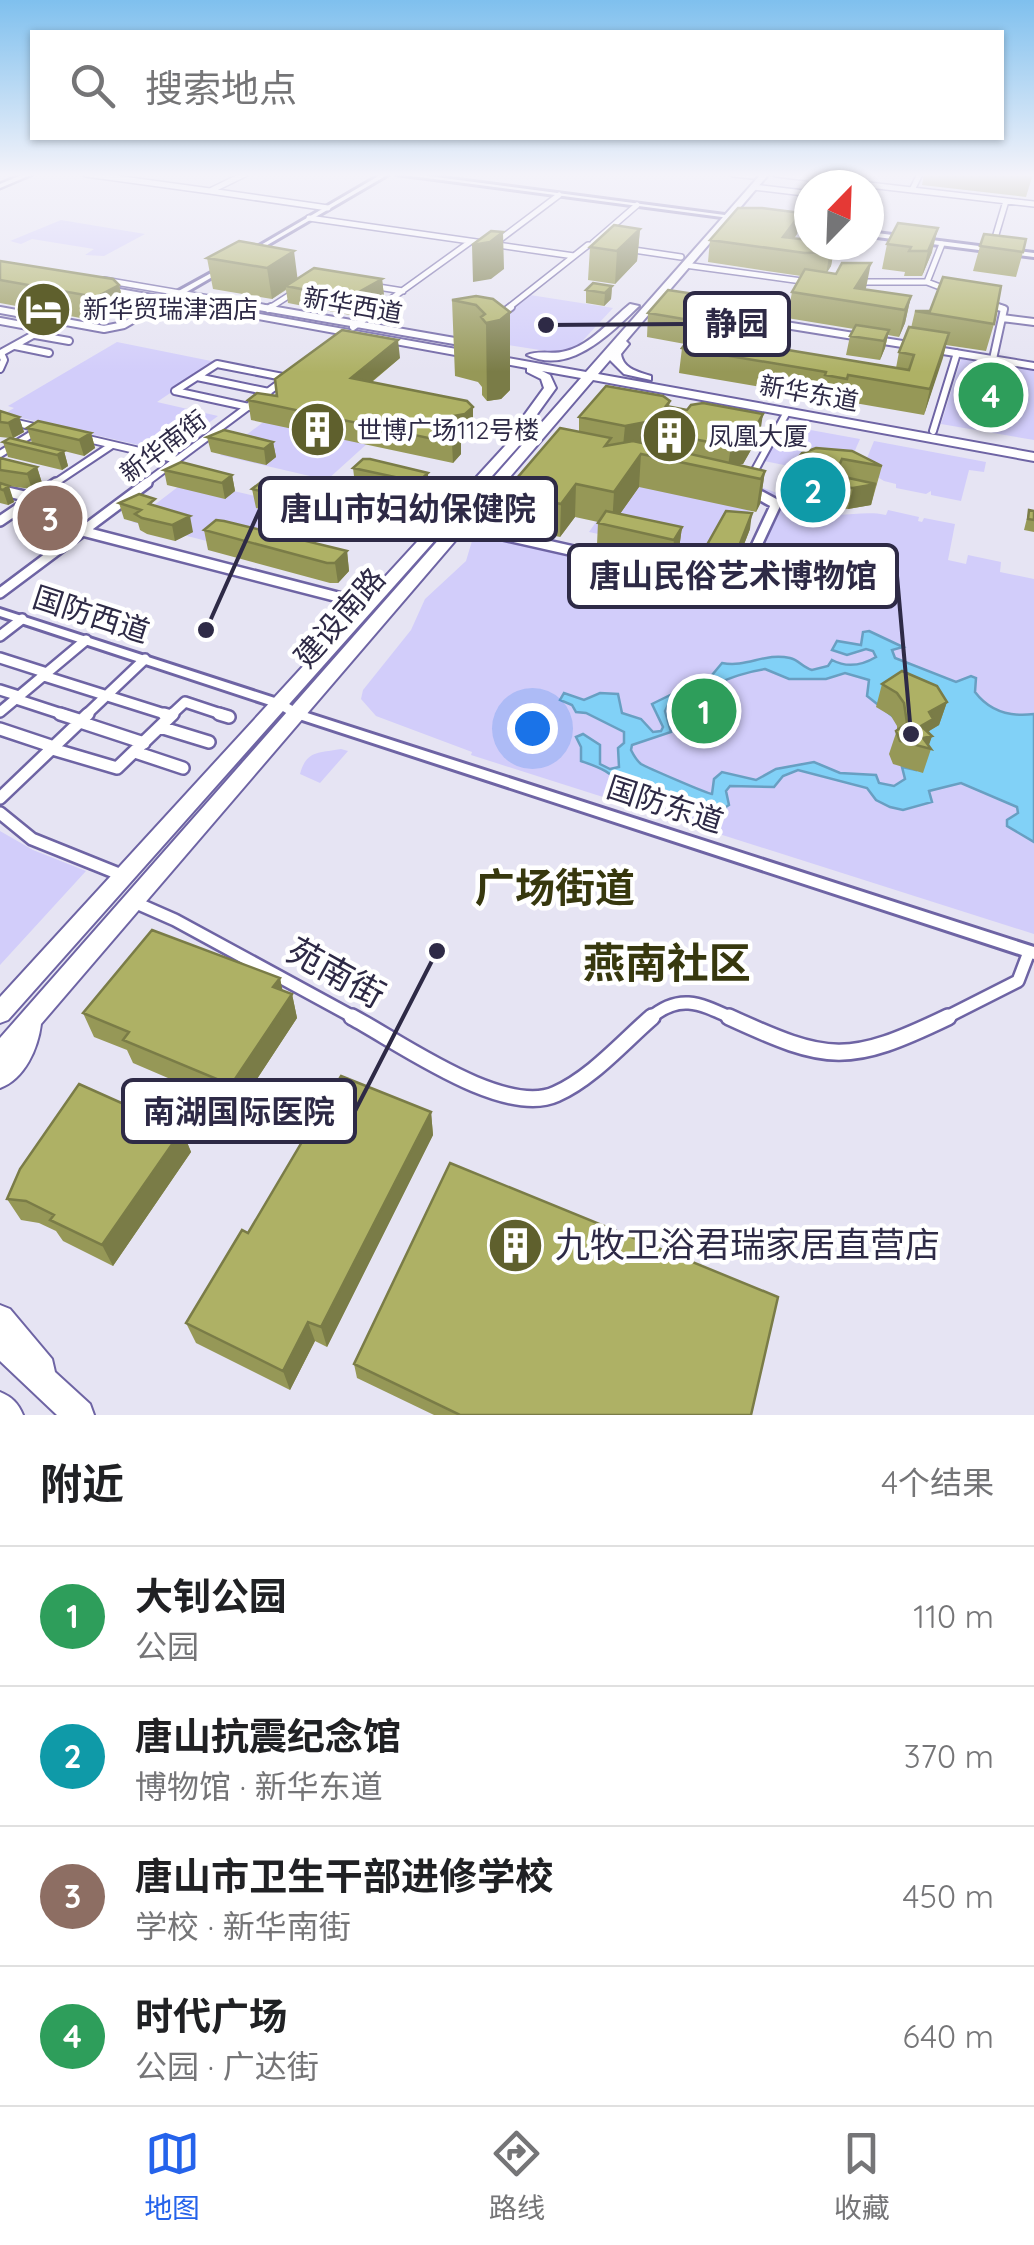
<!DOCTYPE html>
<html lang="zh">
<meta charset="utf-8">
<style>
body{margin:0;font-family:Quicksand,"Noto Sans SC",sans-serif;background:#f6f6f6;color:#202124}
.compass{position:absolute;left:794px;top:170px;width:90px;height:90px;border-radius:50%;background:#fff;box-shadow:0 2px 8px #0004;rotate:23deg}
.you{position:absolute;left:532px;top:728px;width:35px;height:35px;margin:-25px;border:8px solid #fff;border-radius:50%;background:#1a73e8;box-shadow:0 0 0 15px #1a73e833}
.badge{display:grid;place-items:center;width:65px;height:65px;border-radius:50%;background:#2563eb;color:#fff;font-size:32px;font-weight:700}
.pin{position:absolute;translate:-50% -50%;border:5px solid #fff;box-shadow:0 2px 10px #0006}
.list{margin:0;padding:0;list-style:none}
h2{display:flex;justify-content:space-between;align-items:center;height:130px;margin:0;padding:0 40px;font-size:42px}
h2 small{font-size:32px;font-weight:400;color:#757577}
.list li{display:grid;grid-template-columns:65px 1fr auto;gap:30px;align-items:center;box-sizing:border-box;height:140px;padding:0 40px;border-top:2px solid #e0e0e0}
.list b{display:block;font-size:38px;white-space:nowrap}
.list p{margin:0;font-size:32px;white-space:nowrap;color:#757577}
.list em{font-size:32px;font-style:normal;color:#757577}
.icon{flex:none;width:55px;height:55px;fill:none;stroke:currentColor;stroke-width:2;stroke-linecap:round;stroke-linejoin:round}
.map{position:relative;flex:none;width:1034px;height:1415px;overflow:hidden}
.search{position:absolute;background:#fff;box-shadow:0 2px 8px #0004;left:30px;right:30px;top:30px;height:110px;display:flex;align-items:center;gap:25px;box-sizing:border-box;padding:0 35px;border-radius:0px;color:#757577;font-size:38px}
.sheet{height:690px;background:#fff}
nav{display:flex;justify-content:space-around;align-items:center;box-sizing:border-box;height:140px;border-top:2px solid #e0e0e0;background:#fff;font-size:28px;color:#757577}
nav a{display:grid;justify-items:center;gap:5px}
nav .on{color:#2563eb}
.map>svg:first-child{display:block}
</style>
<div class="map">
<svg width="1034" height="1415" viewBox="0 0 1034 1415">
<rect width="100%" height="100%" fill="#e6e4f3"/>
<!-- green -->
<path fill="#d2cdfa" d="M61,220L145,234L104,256L85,255L94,249L32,239L21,244L10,241Z
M530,295L613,308L575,349L559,353L476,340Z
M117,342L216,362L157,402L218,416L169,452L4,414L14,408L8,406Z
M962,356L1034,367V440L941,424Z
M266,420L369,442L327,480L220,455Z
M783,425L860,439L849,464L794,467L764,461Z
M874,441L986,462L984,472L969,470L961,501L931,495V491L926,494L896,488V484L884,481L863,468Z
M187,480L297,506L246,551L132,522Z
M624,482L750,508L723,561L589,532Z
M752,485C782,491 794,506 820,513C843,518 864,510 886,515L888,510L919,517L918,521L922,522L924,518L955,524L948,560L966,564L968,555L1001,562L1000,572L1034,579V934L471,755L472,752L376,716L361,699L363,690L411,630L425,599L466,561L472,541L479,533L741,586L780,505Z
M341,749L348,751L320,783L300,774C306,750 320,753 341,749Z
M0,831L33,850L86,871L0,965Z"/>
<!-- water -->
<path fill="#81d1f7" stroke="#689fc2" stroke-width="2.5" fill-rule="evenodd" d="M869,631L903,647L892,650L895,658L956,682L971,676L976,678L975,692C990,712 1011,717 1034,714V842L1007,826V820L1018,813L1017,807L961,783L929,791L932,802L903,810L890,807L876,800L867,788L798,770L783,776L774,787L730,786L726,791L729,805L721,810L707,805L683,808L658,793L620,787C615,772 595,766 581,761V747L576,737L583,734L600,745V764L610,769L619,767L618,748L624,743V732L586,713L576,712L572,705L560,700L564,693L584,700L600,693L618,694L622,713L641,719L653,732L661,731L663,727L652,704L695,683L707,681L722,663C747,668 765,652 790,658C799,660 802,667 812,670L828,666L832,660C847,668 861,666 876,657L873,651L866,649L847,655L832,650L837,641L861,645L863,632ZM765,669L789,679H826L845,673L869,680L867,696L925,742L916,770L902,767L905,779L894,786L879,783L876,775L840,773L814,762L776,769L756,780L722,772L714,779L712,794C708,794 646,767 641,764C636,760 634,756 631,750L632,745L671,732L665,711L668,705H685L691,693C716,685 737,673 765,669Z"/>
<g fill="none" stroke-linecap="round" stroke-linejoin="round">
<defs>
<path id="minor-far4" d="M86,174L210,191
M245,174L210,191L328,208
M733,174L753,176
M776,174L868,185
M869,185L1034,204
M753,187L804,193L809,186
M912,190L920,174
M309,218L574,256
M593,243L637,205
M494,244L559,195
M992,248L1006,201
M627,249L681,257
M685,265L809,282
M104,280L273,309
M856,282H927L948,290
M927,282L942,244
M372,286L403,291
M109,292L152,298
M988,303L1004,309
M150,309L168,299
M268,309L296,291
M377,309L470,242
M507,309L588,245L605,246"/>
<path id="minor-far3" d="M259,307L466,343
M998,307L1004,309L1002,318L1034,322
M268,309L271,307
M0,310L104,329L124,325L155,307
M498,317L511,307
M0,321L44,329L1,353L4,360L0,369
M773,323L860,337
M353,327L381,307
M35,335L69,341
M877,340L915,346
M15,346L49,353
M931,349L1034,366
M993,359L1002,318
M197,377L269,392
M175,391L217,364L288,378
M175,391L249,407
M0,419L43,429
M933,431L957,353
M84,438L178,460
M0,454L40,429
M749,481L787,412
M52,485L112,445
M143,485L284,380"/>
<path id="minor-far2" d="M0,490L33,498
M0,521L56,483
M459,525L729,586L739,583L776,504L752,491
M82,531L369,605
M0,593L147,483
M0,636L22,619
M0,658L47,673
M44,676L171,716
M0,690L19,696
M16,699L68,716
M0,712L86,640
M85,716L145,659
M170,716L185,702L227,716"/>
<path id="minor-far1" d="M60,714L79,720
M164,714L171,716
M219,714L229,717
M77,721L144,743
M160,727L209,742
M0,729L51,746
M49,748L117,768L173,714
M135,752L183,768
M0,798L88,714
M0,813L32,839L124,876
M134,902L175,920L357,1019
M649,1019C680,992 701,1004 734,1019
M943,1019L1018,981L1029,952"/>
<path id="minor" d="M352,1017C399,1042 504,1118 556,1094C592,1078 623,1042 652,1017
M729,1017C829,1063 848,1065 948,1017"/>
<path id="tertiary" d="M382,174H389L252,254L247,253Z
M396,174H413L740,217L737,219Z
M782,221L809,225V229L780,224Z
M869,232L1034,253V257L869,236Z
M224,266L227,268L226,269L171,301L164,299Z
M0,609L284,701L301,711L1034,947V959L293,717L276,707L0,616Z"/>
<path id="secondary" d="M24,174H33L0,188V184Z"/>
<path id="primary" d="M761,174H769L626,341L629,344L621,354C623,369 639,372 651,376V380L624,374L610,360L598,374L1034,453V461L593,380L41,1024C38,1048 25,1079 0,1088V1038L581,378L542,371L550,375L556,388L530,424L535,427L533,430L8,1020L0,1023V997L515,435L512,432L544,388L541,379L527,372V368L100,290L95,287L97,285L586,372Z
M630,304L639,306C611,333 570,376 527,355C539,350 553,355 566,351C591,345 611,319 630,304Z
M0,1305L10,1309L52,1359L55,1372L90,1404L94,1415H57L0,1361Z
M0,1392C12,1397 18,1403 23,1415H0Z"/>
</defs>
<!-- minor-far4 casing -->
<use href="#minor-far4" stroke="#6e64a4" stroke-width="8"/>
<!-- minor-far3 casing -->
<use href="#minor-far3" stroke="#6e64a4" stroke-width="10"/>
<!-- minor-far2 casing -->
<use href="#minor-far2" stroke="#6e64a4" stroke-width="14"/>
<!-- minor-far1 casing -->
<use href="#minor-far1" stroke="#6e64a4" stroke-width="16"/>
<!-- minor casing -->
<use href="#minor" stroke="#6e64a4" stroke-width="20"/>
<!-- tertiary casing -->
<use href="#tertiary" stroke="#6e64a4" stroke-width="6"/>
<!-- secondary casing -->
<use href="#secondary" stroke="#6e64a4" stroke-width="5"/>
<!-- primary casing -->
<use href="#primary" stroke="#6e64a4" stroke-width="4"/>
<!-- minor-far4 -->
<use href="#minor-far4" stroke="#fff" stroke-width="5"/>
<!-- minor-far3 -->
<use href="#minor-far3" stroke="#fff" stroke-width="6"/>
<!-- minor-far2 -->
<use href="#minor-far2" stroke="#fff" stroke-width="9"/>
<!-- minor-far1 -->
<use href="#minor-far1" stroke="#fff" stroke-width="11"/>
<!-- minor -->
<use href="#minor" stroke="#fff" stroke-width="15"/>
<!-- tertiary -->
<use href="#tertiary" fill="#fff" fill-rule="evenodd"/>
<!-- secondary -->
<use href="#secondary" fill="#fff" fill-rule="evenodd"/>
<!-- primary -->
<use href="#primary" fill="#fff" fill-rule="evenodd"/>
</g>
<!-- wall -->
<path fill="#969857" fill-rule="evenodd" d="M924,174H1033L1026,197L922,185Z
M801,213L797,234L794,238L835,245L831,266L827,272L866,288L865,290L911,296L905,323L899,337L888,335L885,348L880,360L846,355L850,336L854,329L787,318L792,292L801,276L708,262L710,240Z
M898,223L932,252L922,276H904L905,272L882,269L887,244Z
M640,229L637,261L615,284L588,280L590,247Z
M239,241L297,279H382L384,296L350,315L288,303L286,290L272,299L213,289L207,258Z
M980,246L1023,252L1016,277L973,271Z
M0,261L119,285L125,309L102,322L0,303Z
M612,286L611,299L604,306L586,303V290Z
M493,299L510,390L501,399L487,401L482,395V387L478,382L455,376L452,300Z
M787,308L783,332L776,342L775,348L896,368L899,352L911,328L915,311L994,324L986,351L946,345L924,415L843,401L842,404L820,400V397L679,373L682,348L685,344L647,337L648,313Z
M400,358L372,382L473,428L466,434L461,435V454L453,463L251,420L248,400L277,396Z
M670,401L669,407L760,434L743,464L738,465L765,471L760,504L756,512L639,487L620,514L682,527L679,549L672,562L597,545L598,522L575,517L560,537L506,525L505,492L579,432V417ZM649,441L677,446L684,452L641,443Z
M0,411L19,417L24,432L13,438L32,443L27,428L91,433L95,448L84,456L64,451L68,466L62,470L8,457L3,442L10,438L0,437Z
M207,437L273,442L276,457L266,465L211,452Z
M816,448L882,466L871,505L848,509L823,507L801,499L791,482L795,462Z
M0,458L37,467L42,483L32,489L8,486L14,502L8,505L0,503Z
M353,468L428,473V488L419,498L355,484Z
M164,470L232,475L235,491L225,499L167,485Z
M252,489L389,508L391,527L381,538H373L256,508Z
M119,503L157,506L193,532L175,541L147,534L140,530L138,523L124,519Z
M1029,510L1034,511V532L1024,530Z
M750,529L732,575L700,568L703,552Z
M204,530L347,551L349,571L338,583H330L208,550Z
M882,684L947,702L939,725L929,731L932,736L928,746L931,749L923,773L893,764L889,754L897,730V726L891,716L876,707Z
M280,978L282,991L292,994L297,1018L238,1108L133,1063L127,1050L94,1037L83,1013Z
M431,1112L433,1135L327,1347L315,1341L290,1390L196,1343L186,1323L248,1233Z
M182,1130L191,1152L113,1266L63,1241L56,1231L39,1223L21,1220L7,1199Z
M354,1364L751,1415H434L357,1378Z"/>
<!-- shaded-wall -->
<path fill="#7a7c47" d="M801,213L797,234L786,251L783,237Z
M938,228L932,252L922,276L928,251Z
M640,229L637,261L615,284L617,251Z
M503,232L504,269L491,279L473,282L472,245Z
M835,245L831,266L826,274L830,252Z
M294,251L298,282L286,286V289L272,299L267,268Z
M871,263L866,288L858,302L855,288Z
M382,279L384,296L350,315L348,298Z
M119,285L125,309L102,322L96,297Z
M612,286L611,299L604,306L605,293Z
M911,296L905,323L899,337L905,310Z
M787,308L783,332L776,342L775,354L768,362L774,329Z
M510,312V390L501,399L487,401L486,323Z
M889,330L885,348L880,360L884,341Z
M949,333L943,358L924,415L930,389Z
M398,340L400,358L353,397L351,378Z
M473,407V428L466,434L461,435V454L453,463L452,443L414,423Z
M763,414L760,434L743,464L728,466L731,446Z
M19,417L24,432L13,438L8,423Z
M651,421L649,441L623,446L625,426Z
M91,433L95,448L84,456L79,440Z
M273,442L276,457L266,465L264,449Z
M64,451L68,466L62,470L57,455Z
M641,454L639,487L612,525L614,492Z
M37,467L42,483L32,489L27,474Z
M765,471L760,504L756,512L761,479Z
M428,473V488L419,498L418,482Z
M232,475L235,491L225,499L222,483Z
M576,484L575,517L560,537L561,504Z
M876,484L871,505L848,509L853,488Z
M9,486L14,502L8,505L3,490Z
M389,508L391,527L381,538L379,518Z
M752,513L750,529L732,575L734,559Z
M190,516L193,532L175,541L172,525Z
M682,527L679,549L672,562L674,540Z
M347,551L349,571L338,583L335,563Z
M947,702L939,725L929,731L927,737L932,736L928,748L921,726L929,712Z
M280,978L285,1002L273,987Z
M292,994L297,1018L238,1108L231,1085Z
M431,1112L433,1135L327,1347L321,1327Z
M182,1130L191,1152L113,1266L102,1245Z
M308,1322L315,1341L290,1390L283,1371Z"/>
<!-- building -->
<path fill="#aeb165" stroke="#7a7c47" stroke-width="2.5" d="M738,208H762L801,213L783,237L809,240V245H834L830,252L805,253L710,240Z
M898,223L938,228L928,251H909L911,247L887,244Z
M614,225L640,229L617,251L590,247Z
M491,231L503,232L490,242L472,245Z
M984,234L1026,239L1023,252L980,246Z
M239,241L294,251L267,268L207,258Z
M0,261L113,279L119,285L96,297L0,280Z
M842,263H871L855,288L911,296L905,310L792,292L805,269L836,274Z
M314,268L382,279L348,298L286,286Z
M943,277L1001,286L994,324L915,311H930Z
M593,283L612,286L605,293L586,290Z
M668,290L787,308L774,329H778L770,347L909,370L914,355L899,352L909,327L949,333L930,389L848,375L847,379L825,375L826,372L682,348L701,322L648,313Z
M476,296L493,299L510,312L500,320L486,323L481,317L485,314L476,305L452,300Z
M856,325L889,330L884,341L850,336Z
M342,330L398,340L351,378L467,401L473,407L465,414L414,423L461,434L452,443L248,400L257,393L277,396L275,379Z
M606,386L663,396L670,401L666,406L687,410L691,405L703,403L763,414L746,444L731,446L693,439L679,426L651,421L625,426L579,417Z
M0,411L19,417L8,423L0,422Z
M38,421L91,433L79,440L27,428Z
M560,428L611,438L605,446L633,441L765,471L761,479L641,454L614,492L576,484L561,504L505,492Z
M224,430L273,442L264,449L207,437Z
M10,438L64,451L57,455L3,442Z
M816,448L852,451L882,466L842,459L835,475L876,484L853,488L827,486L805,478L795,462L802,453Z
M0,458L37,467L27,474L0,470Z
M363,459H370L428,473L418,482L353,468Z
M181,462L232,475L222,483L164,470Z
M265,479L272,480L389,508L379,518H371L252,489Z
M0,483L9,486L3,490L0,489Z
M139,494L155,499L149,504L190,516L172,525L142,518L135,514L141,510L119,503Z
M1029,510L1034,511V520L1028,519Z
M606,511L682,527L674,540L598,523Z
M726,511L752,513L734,559L703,552Z
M216,520L224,521L347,551L335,563H327L204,530Z
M902,671L937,686L947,702L929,712L933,719L921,726L932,736L923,738L931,749L900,741L896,731L907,723L904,703L897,693L882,684Z
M152,930L280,978L273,987L292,994L231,1085L123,1040L129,1032L83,1013Z
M341,1076L431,1112L321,1327L308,1322L283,1371L186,1323L242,1230L248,1233Z
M79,1084L182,1130L102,1245L50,1220L54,1215L26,1201L7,1199L20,1169Z
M450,1163L778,1297L751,1415H460L354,1364Z"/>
<!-- sky -->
<linearGradient id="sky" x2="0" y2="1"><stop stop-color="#7fc0ee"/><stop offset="0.47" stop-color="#f4f3fa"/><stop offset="1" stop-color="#f4f3fa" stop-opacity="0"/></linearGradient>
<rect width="1034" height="372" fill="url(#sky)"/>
<!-- icons -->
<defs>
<symbol id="hotel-disc" viewBox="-11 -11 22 22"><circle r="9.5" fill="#5f602d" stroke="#fff"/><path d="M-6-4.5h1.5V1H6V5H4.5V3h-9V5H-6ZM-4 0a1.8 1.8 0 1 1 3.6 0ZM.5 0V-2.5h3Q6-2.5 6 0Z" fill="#fff"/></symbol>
<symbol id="building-disc" viewBox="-11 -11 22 22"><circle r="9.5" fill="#5f602d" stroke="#fff"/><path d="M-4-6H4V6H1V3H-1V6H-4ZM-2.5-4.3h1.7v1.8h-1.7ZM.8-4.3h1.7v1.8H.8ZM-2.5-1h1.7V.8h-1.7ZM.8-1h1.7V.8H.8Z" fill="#fff"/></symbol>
</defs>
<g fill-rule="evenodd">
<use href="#hotel-disc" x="12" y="278" width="63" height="63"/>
<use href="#building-disc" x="286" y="398" width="63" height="63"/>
<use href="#building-disc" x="638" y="404" width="63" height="63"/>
<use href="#building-disc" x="484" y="1214" width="63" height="63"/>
</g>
<g text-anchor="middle" stroke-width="9" stroke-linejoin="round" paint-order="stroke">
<!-- far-street labels -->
<g font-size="25" fill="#2e2a46" stroke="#fff">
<text transform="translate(353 305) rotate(10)" y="9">新华西道</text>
<text transform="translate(809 393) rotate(10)" y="9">新华东道</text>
<text transform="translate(163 446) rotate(-37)" y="9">新华南街</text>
</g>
<!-- far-poi labels -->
<g font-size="25" fill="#2e2a46" stroke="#fff" text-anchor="start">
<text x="83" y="318">新华贸瑞津酒店</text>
<text x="357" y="439">世博广场112号楼</text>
<text x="708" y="445">凤凰大厦</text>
</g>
<!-- street labels -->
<g font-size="30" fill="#2e2a46" stroke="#fff">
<text transform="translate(91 615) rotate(18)" y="10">国防西道</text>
<text transform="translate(340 618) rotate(-49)" y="10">建设南路</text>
<text transform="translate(665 805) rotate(18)" y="10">国防东道</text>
</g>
<!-- near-street labels -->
<g font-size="35" fill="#2e2a46" stroke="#fff">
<text transform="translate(336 973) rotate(29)" y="12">苑南街</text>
</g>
<!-- near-poi labels -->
<g font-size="35" fill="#2e2a46" stroke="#fff" text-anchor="start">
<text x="555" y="1257">九牧卫浴君瑞家居直营店</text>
</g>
<!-- district labels -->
<g font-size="40" font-weight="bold" fill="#37380e" stroke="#fff">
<text x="555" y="902">广场街道</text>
</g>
<!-- near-quarter labels -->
<g font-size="42" font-weight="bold" fill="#37380e" stroke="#fff">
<text x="667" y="978">燕南社区</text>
</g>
</g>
<!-- callouts -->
<path fill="none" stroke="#2e2a46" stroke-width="4" d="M546 325L685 324M206 630L260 509M911 734L897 576M437 951L355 1111"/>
<g fill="#2e2a46" stroke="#fff" stroke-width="4">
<circle cx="546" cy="325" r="10"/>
<circle cx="206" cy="630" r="10"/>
<circle cx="911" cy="734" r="10"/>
<circle cx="437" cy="951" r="10"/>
</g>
<g fill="#fff" stroke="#2e2a46" stroke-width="4">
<rect x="685" y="293" width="104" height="62" rx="10"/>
<rect x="260" y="478" width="296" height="62" rx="10"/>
<rect x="569" y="545" width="328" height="62" rx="10"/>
<rect x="123" y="1080" width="232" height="62" rx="10"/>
</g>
<g font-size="32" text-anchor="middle" font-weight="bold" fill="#2e2a46">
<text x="737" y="335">静园</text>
<text x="408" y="520">唐山市妇幼保健院</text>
<text x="733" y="587">唐山民俗艺术博物馆</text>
<text x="239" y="1123">南湖国际医院</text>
</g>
</svg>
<svg class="compass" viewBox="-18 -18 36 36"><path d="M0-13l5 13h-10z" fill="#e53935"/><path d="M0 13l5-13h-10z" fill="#757577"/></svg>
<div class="you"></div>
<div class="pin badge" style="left:704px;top:711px;background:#2e9e5b">1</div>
<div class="pin badge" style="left:813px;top:490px;background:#0f9aa8">2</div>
<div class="pin badge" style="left:50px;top:518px;background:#8d6e63">3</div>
<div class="pin badge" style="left:991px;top:395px;background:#2e9e5b">4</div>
<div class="search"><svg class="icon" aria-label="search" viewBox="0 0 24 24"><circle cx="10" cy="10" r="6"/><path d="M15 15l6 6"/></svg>搜索地点</div>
</div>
<section class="sheet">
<h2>附近<small>4个结果</small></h2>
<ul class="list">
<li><span class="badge" style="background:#2e9e5b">1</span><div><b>大钊公园</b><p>公园</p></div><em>110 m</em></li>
<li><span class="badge" style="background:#0f9aa8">2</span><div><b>唐山抗震纪念馆</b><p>博物馆 · 新华东道</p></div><em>370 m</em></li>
<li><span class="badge" style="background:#8d6e63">3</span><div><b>唐山市卫生干部进修学校</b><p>学校 · 新华南街</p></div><em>450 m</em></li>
<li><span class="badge" style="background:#2e9e5b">4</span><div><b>时代广场</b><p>公园 · 广达街</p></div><em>640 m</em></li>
</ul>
</section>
<nav>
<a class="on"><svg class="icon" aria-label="map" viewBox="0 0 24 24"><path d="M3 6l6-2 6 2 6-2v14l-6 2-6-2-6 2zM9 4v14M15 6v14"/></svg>地图</a>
<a><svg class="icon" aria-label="directions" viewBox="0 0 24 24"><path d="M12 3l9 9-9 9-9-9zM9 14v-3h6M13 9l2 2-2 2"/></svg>路线</a>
<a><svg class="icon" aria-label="saved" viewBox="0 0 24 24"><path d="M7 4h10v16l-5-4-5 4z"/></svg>收藏</a>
</nav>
